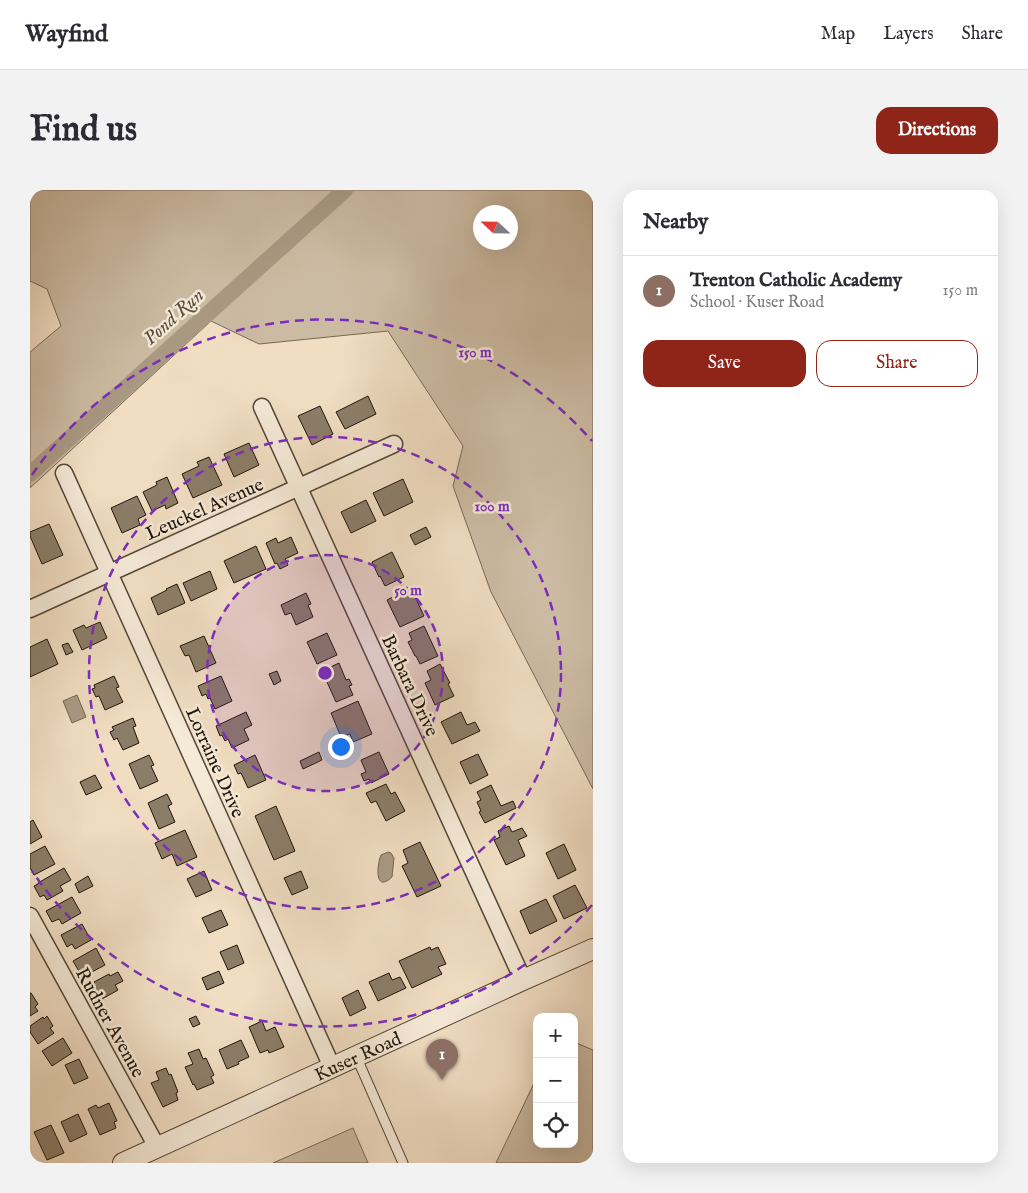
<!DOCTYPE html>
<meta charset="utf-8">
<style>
body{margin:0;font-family:"IM FELL English",serif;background:#f2f2f3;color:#2b2b33}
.controls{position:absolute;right:15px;bottom:15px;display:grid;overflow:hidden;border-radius:10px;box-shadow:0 5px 20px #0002}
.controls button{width:45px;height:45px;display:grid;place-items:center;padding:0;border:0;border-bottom:1px solid #e1e1e2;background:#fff;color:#2b2b33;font:25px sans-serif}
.compass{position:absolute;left:443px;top:15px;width:45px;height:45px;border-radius:50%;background:#fff;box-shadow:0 5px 20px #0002;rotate:292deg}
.you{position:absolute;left:310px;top:556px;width:18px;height:18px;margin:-12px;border:4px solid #fff;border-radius:50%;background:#1a73e8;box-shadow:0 0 0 8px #1a73e833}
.badge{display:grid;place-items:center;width:32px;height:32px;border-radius:50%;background:#8f2418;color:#fff;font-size:16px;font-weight:700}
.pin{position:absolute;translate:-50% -41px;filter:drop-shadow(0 1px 2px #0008)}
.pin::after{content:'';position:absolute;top:26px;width:18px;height:15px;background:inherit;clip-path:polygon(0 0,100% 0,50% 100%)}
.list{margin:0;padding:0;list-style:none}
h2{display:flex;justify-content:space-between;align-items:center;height:65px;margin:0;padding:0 20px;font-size:21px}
h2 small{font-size:16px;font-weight:400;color:#7c7c81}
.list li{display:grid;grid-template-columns:32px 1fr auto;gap:15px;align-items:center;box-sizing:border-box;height:70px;padding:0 20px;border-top:1px solid #e1e1e2}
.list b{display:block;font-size:19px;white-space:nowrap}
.list p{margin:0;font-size:16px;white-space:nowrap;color:#7c7c81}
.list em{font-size:16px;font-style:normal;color:#7c7c81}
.actions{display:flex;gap:10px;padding:15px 20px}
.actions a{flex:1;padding:11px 0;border:1px solid #8f2418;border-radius:15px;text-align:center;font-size:18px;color:#8f2418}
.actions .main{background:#8f2418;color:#fff}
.icon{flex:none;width:28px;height:28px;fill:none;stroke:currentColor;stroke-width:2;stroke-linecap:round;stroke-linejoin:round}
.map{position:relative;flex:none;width:563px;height:973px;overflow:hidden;border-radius:15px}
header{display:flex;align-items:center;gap:30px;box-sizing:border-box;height:70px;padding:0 25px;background:#fff;border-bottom:1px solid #e1e1e2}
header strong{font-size:24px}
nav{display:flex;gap:28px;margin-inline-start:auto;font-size:18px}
.intro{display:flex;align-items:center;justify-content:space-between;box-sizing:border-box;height:120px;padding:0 30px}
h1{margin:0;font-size:35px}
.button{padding:12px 22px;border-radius:15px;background:#8f2418;color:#fff;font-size:18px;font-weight:700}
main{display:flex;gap:30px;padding:0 30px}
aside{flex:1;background:#fff;border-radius:15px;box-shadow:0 5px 20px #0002}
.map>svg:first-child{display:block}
</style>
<header>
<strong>Wayfind</strong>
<nav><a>Map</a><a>Layers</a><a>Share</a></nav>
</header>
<div class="intro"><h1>Find us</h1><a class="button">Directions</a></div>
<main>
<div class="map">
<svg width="563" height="973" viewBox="0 0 563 973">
<rect width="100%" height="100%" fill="#f0ddc2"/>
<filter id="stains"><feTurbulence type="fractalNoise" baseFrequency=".004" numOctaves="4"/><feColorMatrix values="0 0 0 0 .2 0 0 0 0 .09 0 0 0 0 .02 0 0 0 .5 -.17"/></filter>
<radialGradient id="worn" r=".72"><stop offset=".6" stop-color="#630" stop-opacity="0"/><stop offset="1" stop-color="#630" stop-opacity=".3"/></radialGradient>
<!-- green -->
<path fill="#ccbba3" stroke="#766856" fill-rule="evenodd" d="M10,0H563V599L461,402L423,296L433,256L358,141L229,154L181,131L0,298V162L31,136L17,99L0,91V7ZM480,22V52H450V22Z
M544,852L563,860V973H466L507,887V954H544Z
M323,938L338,973H243Z"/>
<!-- water -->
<path fill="#a99983" stroke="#726452" d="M47,505L56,527L42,533L33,511Z
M358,662L361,663L364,668L362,687C344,704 347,674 351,665Z"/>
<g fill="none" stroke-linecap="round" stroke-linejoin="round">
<!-- canal -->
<path stroke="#a99983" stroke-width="16" d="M0,284L315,0"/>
</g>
<!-- building -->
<path fill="#8c7d69" stroke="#1f1509" d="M338,206L346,224L315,239L306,222Z
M290,216L303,244L282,255L268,226Z
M219,253L229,275L204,287L194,264Z
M179,267L192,295L163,308L152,284L169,276L167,272Z
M137,287L148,313L136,319L135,315L122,321L113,302L127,295L126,292Z
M373,289L383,312L354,326L343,303Z
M107,306L116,325L108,329L110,335L92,343L81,318Z
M336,310L346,331L321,343L311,322Z
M19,334L33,365L12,374L0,346V342Z
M396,337L401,347L385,355L380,345Z
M261,347L268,363L255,369L258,375L250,379L247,373L245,374L236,353L246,348L248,353Z
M226,356L236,379L204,393L194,371Z
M362,362L374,387L355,396L350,386L349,387L342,372Z
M180,381L187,399L161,411L153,393Z
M147,394L155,413L128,425L121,408L137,400L136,399Z
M381,398L394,426L370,437L357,410Z
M276,403L281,414L278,415L283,427L266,435L261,423L255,425L251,415Z
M70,432L77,448L52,460L43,440L54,435L56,438Z
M394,436L408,466L390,474L386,466H385L378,452L382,450L379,443Z
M297,443L307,465L287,474L277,452Z
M174,446L186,473L166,482L159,465L155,466L150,456Z
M17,449L28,474L0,487V457Z
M38,453L43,462L36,465L32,455Z
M309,473L316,490L319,489L322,495L319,496L323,505L306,512L292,481Z
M410,474L420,493L418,494L424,506L405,515L395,493L401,490L397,481Z
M247,481L251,491L244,495L239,484Z
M84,486L89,497L86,498L93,512L75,520L69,506L66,507L62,499L65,498L64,495Z
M191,486L202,511L185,519L180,508L178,509L176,504L172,506L168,496Z
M328,511L342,544L323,552L320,544L311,547L301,523Z
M216,522L222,535L214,539L219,550L202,558L198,549L195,551L192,545L190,546L186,536Z
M431,522L437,535L445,532L450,541L422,554L411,532Z
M103,528L106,536L103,537L109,553L93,560L87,548L84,550L80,542L84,540L82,537Z
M289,562L292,570L273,579L270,571Z
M349,562L359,584L341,593L339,589L334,591L331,584L336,582L331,570Z
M448,564L458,585L440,594L430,572Z
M119,565L124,575L121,576L128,591L110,599L99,574Z
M225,565L236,590L218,598L211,583L208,584L204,575Z
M65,585L72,598L56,605L50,592Z
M356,594L361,604L365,602L375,621L356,631L346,611L341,613L336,603Z
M461,595L471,616L483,611L486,618L455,633L449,622L451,621L447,612L451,610L447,602Z
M137,604L142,614L138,616L145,632L129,639L118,613Z
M246,616L265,661L244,670L225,626Z
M3,630L12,647L0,654V632Z
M479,636L482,642L492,638L497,646L488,650L495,666L476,675L464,650L470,647L468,641Z
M155,640L167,667L147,676L142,664L132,669L125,653Z
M390,652L411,696L387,707L372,676L378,673L373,660Z
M534,654L546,680L528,689L516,663Z
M15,656L25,674L4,685L1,679H0V664Z
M34,678L41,690L30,696L33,701L17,710L14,705L10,707L4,696L8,694V693Z
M174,681L182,700L166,707L157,689Z
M271,681L278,698L262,705L254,688Z
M58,686L63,696L49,703L45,694Z
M545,695L557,718L534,729L523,706Z
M42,707L51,723L32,734L29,729L22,732L16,721Z
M516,709L527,731L500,744L490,721Z
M191,720L198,735L179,743L172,728Z
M52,734L61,750L45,759L42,754L37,757L31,745Z
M207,755L214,773L198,780L190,762Z
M400,757L401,760L408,757L416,774L408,777L412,784L382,798L369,771Z
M66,758L75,775L58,784L56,780L50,783L43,771Z
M189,781L194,793L177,800L172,788Z
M88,782L93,791L85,795L88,800L72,809L71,805L65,809L58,797L65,793L64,792L79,784L80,786Z
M359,783L362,790L370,787L376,798L348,811L339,792Z
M328,800L336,818L320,826L312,808Z
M0,803H1L8,814L5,817L8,821L0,826Z
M17,826L23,836L20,838L24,843L8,854L0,842V836L13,827L14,829Z
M166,826L170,834L163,837L159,829Z
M232,831L236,841L245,837L254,857L239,863L238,860L230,863L219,837Z
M33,848L42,863L22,876L12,861Z
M211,850L219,867L208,872L209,874L197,879L189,860Z
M169,859L173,869L176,868L184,885L181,887L184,893L167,900L164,894L163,895L155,877L163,874L158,863Z
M49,869L58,888L44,894L35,875Z
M136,878L139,885L141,884L148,902L146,903L148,910L133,917L121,893L129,890L126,882Z
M79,913L87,931L84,932L86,938L70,945L58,919L66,915L68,918Z
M48,924L57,944L40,952L31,932Z
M21,935L34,963L17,970L4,942Z"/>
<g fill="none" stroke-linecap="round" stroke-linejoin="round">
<defs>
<path id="service" d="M326,866L373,973"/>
<path id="minor" d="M232,217L493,790
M34,283L302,877
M0,419L364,254
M0,726L127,957"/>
<g id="tertiary">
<path id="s1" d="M93,973L493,790L563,759"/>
</g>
</defs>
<!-- service casing -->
<use href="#service" stroke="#534737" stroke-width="11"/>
<!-- minor casing -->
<use href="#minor" stroke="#534737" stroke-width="19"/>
<!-- tertiary casing -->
<use href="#tertiary" stroke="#534737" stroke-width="22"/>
<!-- service -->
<use href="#service" stroke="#f5e9d7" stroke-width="9"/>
<!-- minor -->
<use href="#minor" stroke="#f5e9d7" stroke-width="16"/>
<!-- tertiary -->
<use href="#tertiary" stroke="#f5e9d7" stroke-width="20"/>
</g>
<!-- distance rings -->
<circle cx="295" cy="483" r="118" fill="#7b2cbf" fill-opacity=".12"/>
<g fill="none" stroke="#7b2cbf" stroke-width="2.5" stroke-dasharray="9 6">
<circle cx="295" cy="483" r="118"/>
<circle cx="295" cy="483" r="236"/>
<path d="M562 715A354 354 0 0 1 2 681M2 285A354 354 0 0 1 562 251"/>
</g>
<g text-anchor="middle" stroke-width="5" stroke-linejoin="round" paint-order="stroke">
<!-- street labels -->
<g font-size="19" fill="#1f1509" stroke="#f5e9d7">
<text transform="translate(174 318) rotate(-24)" y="7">Leuckel Avenue</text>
<text transform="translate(381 495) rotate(65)" y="7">Barbara Drive</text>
<text transform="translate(186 572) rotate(66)" y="7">Lorraine Drive</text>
<text transform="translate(81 832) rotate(61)" y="7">Rudner Avenue</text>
<text dy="7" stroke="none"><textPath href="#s1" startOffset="258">Kuser Road</textPath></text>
</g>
<!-- water labels -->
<g font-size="20" font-style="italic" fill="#5d5040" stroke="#f5e9d7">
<text transform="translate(143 126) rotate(-42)" y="7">Pond Run</text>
</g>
</g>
<circle cx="295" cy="483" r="8" fill="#7b2cbf" stroke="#f5e9d7" stroke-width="2.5"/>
<g font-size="15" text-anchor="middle" font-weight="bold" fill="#7b2cbf" stroke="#f5e9d7" stroke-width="5" stroke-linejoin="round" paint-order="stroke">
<text x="445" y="167">150 m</text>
<text x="462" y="321">100 m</text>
<text x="378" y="405">50 m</text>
</g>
<rect width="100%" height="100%" filter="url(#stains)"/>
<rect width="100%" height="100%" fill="url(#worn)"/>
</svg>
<div class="controls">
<button>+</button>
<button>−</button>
<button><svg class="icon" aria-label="locate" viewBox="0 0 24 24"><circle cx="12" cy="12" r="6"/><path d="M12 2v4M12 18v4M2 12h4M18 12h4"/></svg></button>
</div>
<svg class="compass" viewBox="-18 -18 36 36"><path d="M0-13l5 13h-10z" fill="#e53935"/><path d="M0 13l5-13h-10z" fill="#7c7c81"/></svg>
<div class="you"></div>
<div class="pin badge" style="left:412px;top:890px;background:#8d6e63">1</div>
</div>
<aside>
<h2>Nearby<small></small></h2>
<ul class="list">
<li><span class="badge" style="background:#8d6e63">1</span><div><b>Trenton Catholic Academy</b><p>School · Kuser Road</p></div><em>150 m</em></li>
</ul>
<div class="actions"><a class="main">Save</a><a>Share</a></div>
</aside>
</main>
